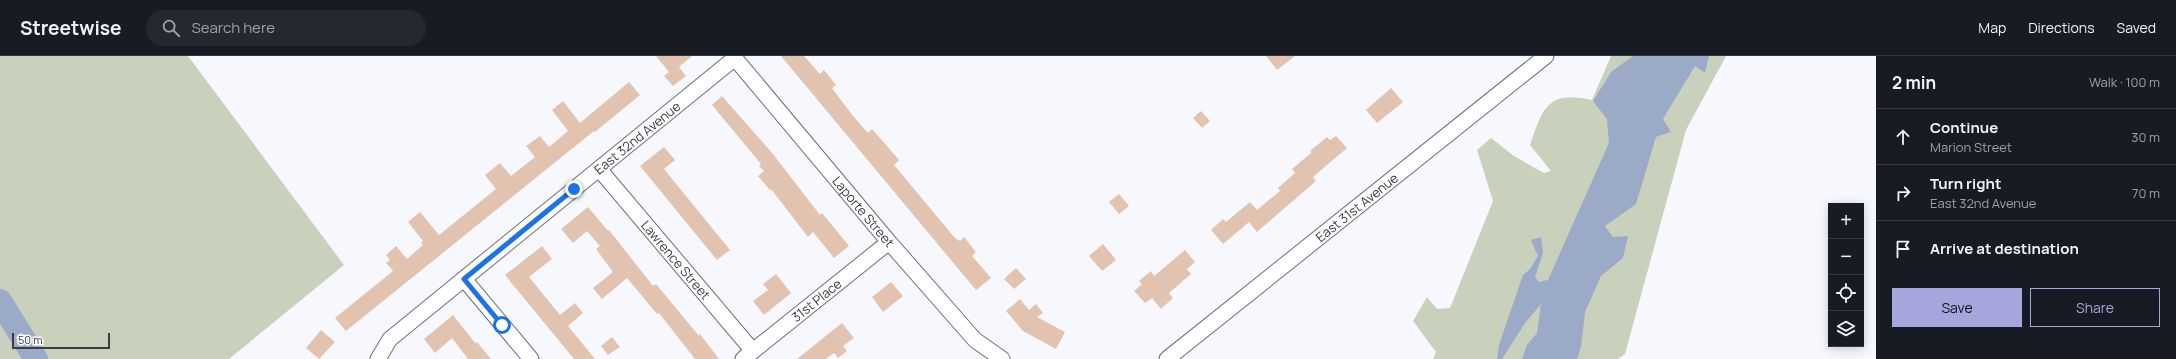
<!DOCTYPE html>
<meta charset="utf-8">
<style>
body{margin:0;font-family:Manrope,sans-serif;background:#242831;color:#f1f3f6}
.controls{position:absolute;right:12px;bottom:12px;display:grid;overflow:hidden;border-radius:0px;box-shadow:0 2px 10px #0003}
.controls button{width:36px;height:36px;display:grid;place-items:center;padding:0;border:0;border-bottom:1px solid #363941;background:#171b24;color:#f1f3f6;font:20px sans-serif}
.scale{position:absolute;left:12px;bottom:10px;width:98px;box-sizing:border-box;padding-left:4px;border:2px solid #3c3c41;border-top:0;font-size:11px;line-height:14px;white-space:nowrap;color:#3c3c41;-webkit-text-stroke:3px #fff;paint-order:stroke}
.stop{position:absolute;width:12px;height:12px;margin:-9px;border:3px solid #1a73e8;border-radius:50%;background:#fff}
.stop.end{background:#1a73e8;border-color:#fff;box-shadow:0 1px 4px #0008}
.list{margin:0;padding:0;list-style:none}
h2{display:flex;justify-content:space-between;align-items:center;height:52px;margin:0;padding:0 16px;font-size:17px}
h2 small{font-size:13px;font-weight:400;color:#9ea1a6}
.list li{display:grid;grid-template-columns:26px 1fr auto;gap:12px;align-items:center;box-sizing:border-box;height:56px;padding:0 16px;border-top:1px solid #363941}
.list b{display:block;font-size:15px;white-space:nowrap}
.list p{margin:0;font-size:13px;white-space:nowrap;color:#9ea1a6}
.list em{font-size:13px;font-style:normal;color:#9ea1a6}
.actions{display:flex;gap:8px;padding:12px 16px}
.actions a{flex:1;padding:9px 0;border:1px solid #a4a6dc;border-radius:0px;text-align:center;font-size:14px;color:#a4a6dc}
.actions .main{background:#a4a6dc;color:#111}
.icon{flex:none;width:22px;height:22px;fill:none;stroke:currentColor;stroke-width:2;stroke-linecap:round;stroke-linejoin:round}
.map{position:relative;flex:none;width:1876px;height:303px;overflow:hidden}
header{display:flex;align-items:center;gap:24px;box-sizing:border-box;height:56px;padding:0 20px;background:#171b24;border-bottom:1px solid #363941}
header strong{font-size:19px}
nav{display:flex;gap:22px;margin-inline-start:auto;font-size:14px}
.search{width:280px;height:36px;background:#242831;display:flex;align-items:center;gap:10px;box-sizing:border-box;padding:0 14px;border-radius:22px;color:#9ea1a6;font-size:15px}
main{display:flex}
aside{flex:1;background:#171b24}
.map>svg:first-child{display:block}
</style>
<header>
<strong>Streetwise</strong>
<div class="search"><svg class="icon" aria-label="search" viewBox="0 0 24 24"><circle cx="10" cy="10" r="6"/><path d="M15 15l6 6"/></svg>Search here</div>
<nav><a>Map</a><a>Directions</a><a>Saved</a></nav>
</header>
<main>
<div class="map">
<svg width="1876" height="303" viewBox="0 0 1876 303">
<rect width="100%" height="100%" fill="#f7f8fe"/>
<!-- green -->
<path fill="#c9d0bc" d="M0,0H188L344,209L229,303H0Z
M1611,0H1726L1686,74L1625,298L1618,303H1433L1436,296L1413,265L1427,241L1437,253L1450,252L1493,145L1477,94L1491,82L1514,100L1544,117L1551,115L1530,89C1543,52 1547,34 1592,44Z"/>
<!-- water -->
<path fill="#9baac6" d="M1633,0H1709L1705,17L1695,10L1663,63L1671,76L1656,81L1636,148L1605,170L1613,181L1628,180L1623,202L1601,220L1585,256L1581,291L1577,303H1522L1527,289L1537,277L1541,248L1525,267L1502,303H1497L1499,289L1523,219L1530,213L1538,200L1531,184L1541,181L1543,197L1535,221L1539,226L1548,224L1609,87L1607,63L1593,45L1611,16Z"/>
<g fill="none" stroke-linecap="round" stroke-linejoin="round">
<!-- river -->
<path stroke="#9baac6" stroke-width="24" d="M0,245L36,303"/>
</g>
<!-- building -->
<path fill="#e1c3af" d="M656,0H692L679,11L686,20L673,30L664,20L669,16Z
M781,0H804L820,18L824,14L836,29L832,32L853,60L868,77L872,73L887,90L899,104L894,109L955,182L960,185L964,181L976,196L972,200L991,222L976,234Z
M1266,0H1295L1277,14Z
M629,26L640,39L595,76L594,75L346,275L335,262L393,215L386,207L390,204L386,199L396,190L407,203L423,189L421,187L423,185L408,166L420,156L439,179L496,133L485,119L500,107L511,120L535,101L526,90L540,80L549,91L568,75L552,54L563,45L580,67Z
M1391,32L1403,46L1377,67L1366,54Z
M722,40L773,98L820,159L822,157L849,190L834,202L813,176L808,181L771,133L770,134L758,120L764,115L759,110L761,108L712,49Z
M1201,55L1210,65L1202,72L1193,62Z
M1336,80L1347,92L1313,121L1316,125L1257,176L1249,166L1223,188L1211,174L1223,163L1226,166L1250,146L1257,154L1280,135L1278,132L1295,117L1292,113L1312,96L1310,95L1327,81L1330,84Z
M664,91L675,104L664,113L730,194L717,204L640,110Z
M1119,138L1129,150L1119,158L1109,146Z
M588,151L608,175L609,174L653,230L656,228L699,280L700,278L719,303H695L659,257L657,258L627,222L602,243L593,232L613,216L596,193L600,190L587,175L573,187L561,173Z
M1103,188L1116,204L1102,215L1089,200Z
M542,190L552,203L529,221L560,259L575,247L583,257L568,270L595,303H574L505,219Z
M1185,194L1195,206L1187,213L1191,218L1169,237L1173,242L1161,253L1152,242L1145,247L1134,235L1142,228L1139,225L1151,215L1154,220Z
M1016,212L1026,223L1014,233L1004,223Z
M776,218L791,237L764,259L753,245L768,234L763,228Z
M891,226L903,240L883,256L872,241Z
M1020,243L1029,254L1036,248L1043,257L1037,261L1065,276L1056,293L1023,275L1006,255Z
M453,259L476,288L477,286L491,303H468L452,282L435,297L424,283Z
M842,267L854,282L843,290L847,295L838,302L834,297L826,303H797Z
M321,274L335,286L319,303L306,292Z
M612,281L620,291L608,299L601,290Z"/>
<g fill="none" stroke-linecap="round" stroke-linejoin="round">
<defs>
<g id="minor">
<path id="s1" d="M733,0L889,186L975,284L1002,303"/>
<path id="s2" d="M599,113L753,295"/>
<path d="M464,223L531,303"/>
<path id="s3" d="M378,303L390,283L735,2"/>
<path id="s4" d="M743,303L889,186"/>
<path id="s5" d="M1167,303L1546,0"/>
</g>
</defs>
<!-- minor casing -->
<use href="#minor" stroke="#6e6f78" stroke-width="17"/>
<!-- minor -->
<use href="#minor" stroke="#fff" stroke-width="15"/>
</g>
<g fill="none" stroke-linecap="round" stroke-linejoin="round">
<!-- route -->
<path stroke="#1a73e8" stroke-width="5" d="M502,269L464,223L574,133"/>
</g>
<g text-anchor="middle" stroke-width="3.5" stroke-linejoin="round" paint-order="stroke">
<!-- street labels -->
<g font-size="13" fill="#3c3c41" stroke="#fff">
<text dy="5" stroke="none"><textPath href="#s3" startOffset="342">East 32nd Avenue</textPath></text>
<text dy="5" stroke="none"><textPath href="#s5" startOffset="243">East 31st Avenue</textPath></text>
<text dy="5" stroke="none"><textPath href="#s1" startOffset="203">Laporte Street</textPath></text>
<text dy="5" stroke="none"><textPath href="#s2" startOffset="119">Lawrence Street</textPath></text>
<text dy="5" stroke="none"><textPath href="#s4" startOffset="94">31st Place</textPath></text>
</g>
</g>
</svg>
<div class="controls">
<button>+</button>
<button>−</button>
<button><svg class="icon" aria-label="locate" viewBox="0 0 24 24"><circle cx="12" cy="12" r="6"/><path d="M12 2v4M12 18v4M2 12h4M18 12h4"/></svg></button>
<button><svg class="icon" aria-label="layers" viewBox="0 0 24 24"><path d="M12 4l9 5-9 5-9-5zM3 14l9 5 9-5"/></svg></button>
</div>
<div class="scale">50 m</div>
<div class="stop" style="left:502px;top:269px"></div>
<div class="stop end" style="left:574px;top:133px"></div>
</div>
<aside>
<h2>2 min<small>Walk · 100 m</small></h2>
<ul class="list">
<li><svg class="icon" aria-label="ahead" viewBox="0 0 24 24"><path d="M12 20V5M6 11l6-6 6 6"/></svg><div><b>Continue</b><p>Marion Street</p></div><em>30 m</em></li>
<li><svg class="icon" aria-label="right" viewBox="0 0 24 24"><path d="M7 20v-9h11M14 6l5 5-5 5"/></svg><div><b>Turn right</b><p>East 32nd Avenue</p></div><em>70 m</em></li>
<li><svg class="icon" aria-label="arrive" viewBox="0 0 24 24"><path d="M6 21V4h12l-3 4 3 4H6"/></svg><div><b>Arrive at destination</b></div></li>
</ul>
<div class="actions"><a class="main">Save</a><a>Share</a></div>
</aside>
</main>
